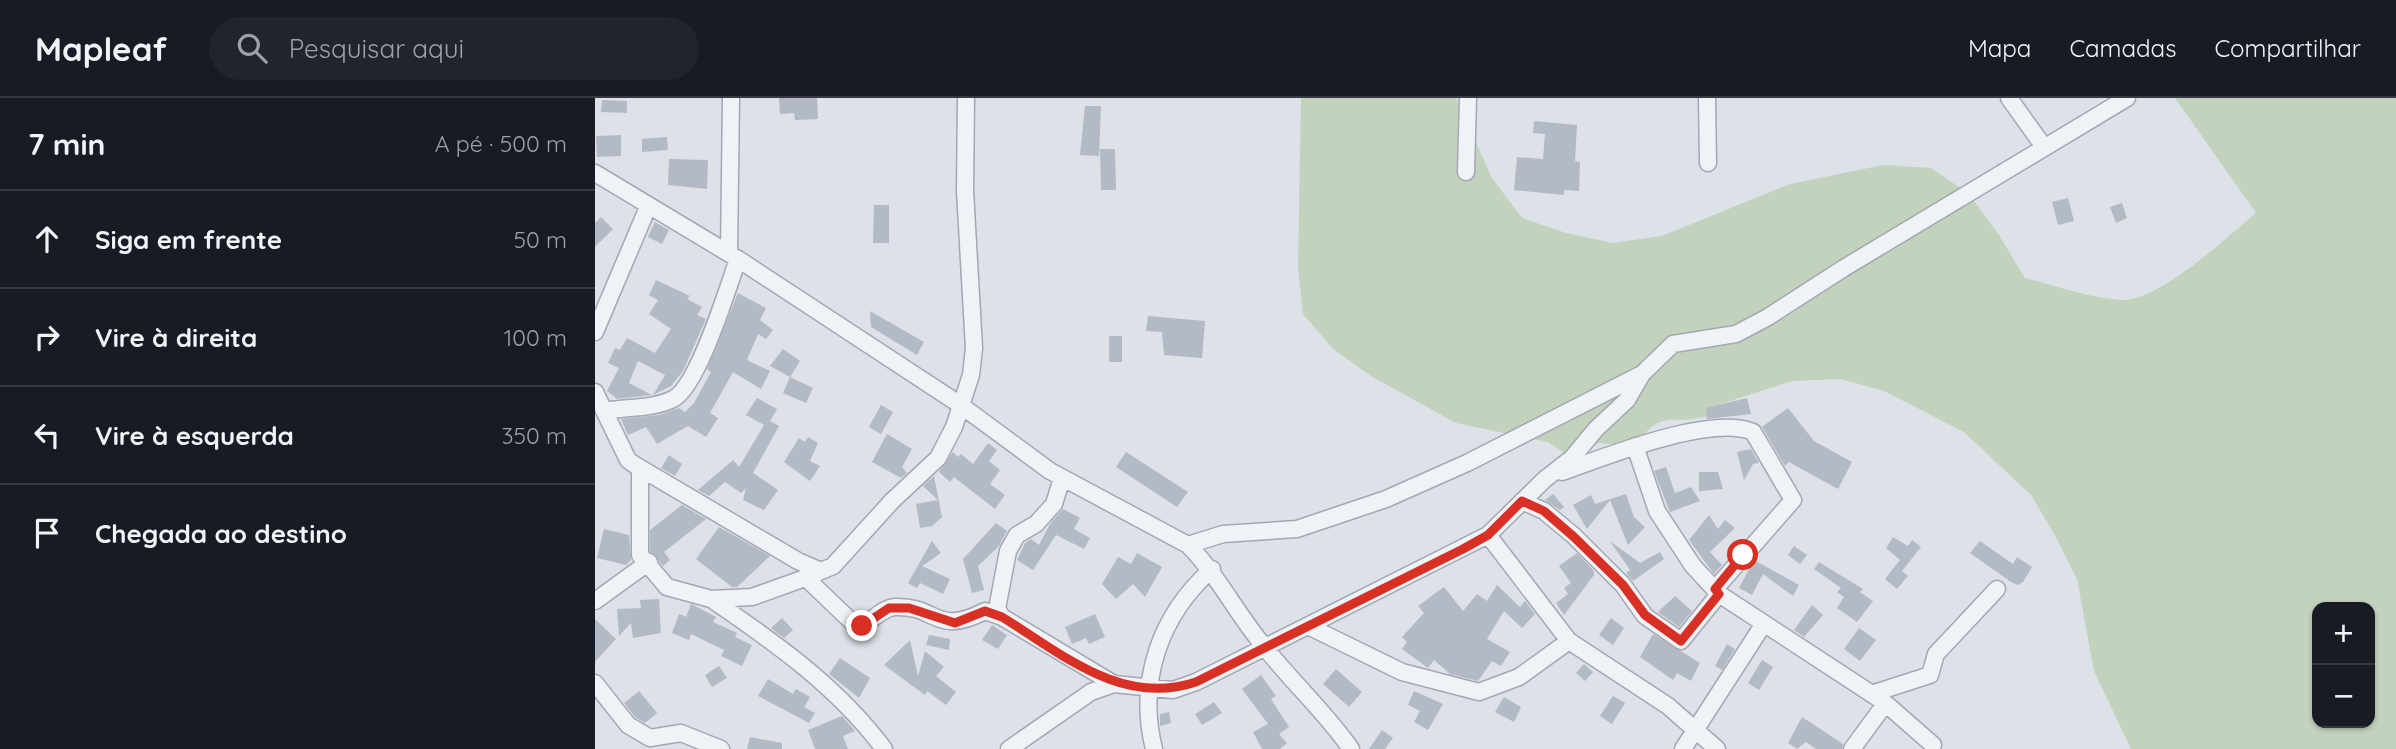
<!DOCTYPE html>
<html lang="pt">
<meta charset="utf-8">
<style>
body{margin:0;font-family:Quicksand,sans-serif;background:#20242c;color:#f1f3f6}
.controls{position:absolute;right:21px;bottom:21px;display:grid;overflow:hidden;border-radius:14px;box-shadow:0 2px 5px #0004}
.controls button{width:63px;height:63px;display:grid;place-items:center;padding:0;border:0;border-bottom:2px solid #363941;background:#171b24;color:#f1f3f6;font:35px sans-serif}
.stop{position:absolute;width:21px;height:21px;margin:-16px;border:5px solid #d93025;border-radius:50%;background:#fff}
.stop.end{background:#d93025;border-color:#fff;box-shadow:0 2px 7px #0008}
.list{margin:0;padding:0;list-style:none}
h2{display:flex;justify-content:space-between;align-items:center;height:91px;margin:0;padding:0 28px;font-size:30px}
h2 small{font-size:23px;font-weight:400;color:#9ea1a6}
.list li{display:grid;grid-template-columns:46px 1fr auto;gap:21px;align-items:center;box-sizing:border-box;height:98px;padding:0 28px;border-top:2px solid #363941}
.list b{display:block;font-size:26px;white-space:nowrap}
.list em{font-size:23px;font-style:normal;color:#9ea1a6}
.icon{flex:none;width:38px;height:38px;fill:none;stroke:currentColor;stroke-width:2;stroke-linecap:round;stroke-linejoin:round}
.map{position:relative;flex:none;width:1801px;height:651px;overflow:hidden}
header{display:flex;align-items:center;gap:42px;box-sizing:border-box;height:98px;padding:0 35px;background:#171b24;border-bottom:2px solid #363941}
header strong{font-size:33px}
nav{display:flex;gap:38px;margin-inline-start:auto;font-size:24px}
.search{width:490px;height:63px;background:#20242c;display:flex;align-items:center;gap:18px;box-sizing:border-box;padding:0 24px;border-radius:38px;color:#9ea1a6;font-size:26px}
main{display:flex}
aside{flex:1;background:#171b24}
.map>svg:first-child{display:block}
</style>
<header>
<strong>Mapleaf</strong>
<div class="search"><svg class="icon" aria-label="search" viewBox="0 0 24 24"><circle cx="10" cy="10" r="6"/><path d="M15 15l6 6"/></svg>Pesquisar aqui</div>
<nav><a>Mapa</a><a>Camadas</a><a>Compartilhar</a></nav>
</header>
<main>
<aside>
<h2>7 min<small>A pé · 500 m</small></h2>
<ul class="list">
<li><svg class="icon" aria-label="ahead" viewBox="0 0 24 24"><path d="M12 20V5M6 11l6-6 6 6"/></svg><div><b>Siga em frente</b></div><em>50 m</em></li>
<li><svg class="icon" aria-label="right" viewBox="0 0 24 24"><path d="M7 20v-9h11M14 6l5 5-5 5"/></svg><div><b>Vire à direita</b></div><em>100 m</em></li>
<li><svg class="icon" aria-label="left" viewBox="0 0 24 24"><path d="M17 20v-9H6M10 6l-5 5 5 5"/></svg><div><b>Vire à esquerda</b></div><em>350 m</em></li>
<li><svg class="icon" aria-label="arrive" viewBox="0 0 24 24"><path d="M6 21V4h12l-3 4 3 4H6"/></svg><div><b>Chegada ao destino</b></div></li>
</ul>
</aside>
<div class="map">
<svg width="1801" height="651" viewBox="0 0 1801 651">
<rect width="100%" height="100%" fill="#dde1e8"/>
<!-- green -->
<path fill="#c3d2bd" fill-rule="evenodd" d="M706,0H861L897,80L927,120L971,135L1018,145L1067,138L1195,86L1288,67L1336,70L1374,96L1404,137L1430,180C1461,188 1494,200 1526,202C1562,205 1632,139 1661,115L1580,0H1801V651H1536L1499,573L1482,481L1462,441L1436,397L1369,334L1289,293L1245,281L1197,283L1126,306L1113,318C1074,329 1069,308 1040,348L1004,345L977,360L953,344L861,325L776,278L738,251L708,216L703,169ZM1722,509H1775V625H1722Z"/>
<!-- building -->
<path fill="#b3bac5" d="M184,0H222L223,21L200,22L199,15L185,16Z
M7,2L32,3V15L6,14Z
M490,8H506L504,58L485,57Z
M939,23L982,27L980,63L985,64L984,93L969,92V97L919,92L922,59L948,61L950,36L938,35Z
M26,37V58L2,59L1,38Z
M72,39L73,52L47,54V41Z
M505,51H520L521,92H506Z
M74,61L113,62L112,91L73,87Z
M1473,100L1479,123L1463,127L1457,104Z
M1527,105L1532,120L1521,125L1515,109Z
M279,107H294V145H278Z
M6,119L18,131L0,149V125Z
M60,124L74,132L67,146L53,139Z
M61,182L95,198L92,201L107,209L102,217L111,221L88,273L76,288L58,297L70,277L43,263L34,285L57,297L22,301L12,293L24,270L13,265L20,250L25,252L32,240L60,255L76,231L54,216L63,202L54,197Z
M143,195L171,210L165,222L178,232L171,241L163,236L152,262L175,273L166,291L138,274L115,315L123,320L111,339L93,328L62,346L51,329L33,337L26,321L64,317L84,310L90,314L99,305L116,274L112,271Z
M275,213L329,244L322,257L276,229Z
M553,218L610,223L607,260L569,257L567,234L551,233Z
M514,238H527V264H514Z
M188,251L205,263L195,279L218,290L211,305L188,295L195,279L175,268Z
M162,300L182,311L175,323L184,328L158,375L183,392L169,412L148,402L151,390L146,395L130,384L114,398L103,392L138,362L144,369L169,327L151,317Z
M1152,300L1156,316L1112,321L1111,310Z
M286,307L298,314L286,336L274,329Z
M1193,310L1219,343L1257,364L1243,391L1194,364L1190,368L1167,329Z
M292,336L317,351L307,369L312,375L306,380L277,364Z
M213,339L223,345L215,363L225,368L215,383L189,364L204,340L210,344Z
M393,345L402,352L394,363L405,372L395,386L410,397L400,411L359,379L355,384L344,374L358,354L363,359L366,356L378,366Z
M1156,351L1164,365L1158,366L1149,382L1142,354Z
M531,354L593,394L582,409L521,369Z
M74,357L87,366L80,378L66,370Z
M1071,369L1080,395L1096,389L1105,403L1075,414L1059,373Z
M1104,374H1123L1128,391L1104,393Z
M339,378L347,419L337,428L325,430L321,406L343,402L328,388Z
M958,396L969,409L965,412L950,402Z
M1031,396L1039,419L1050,429L1033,447L1015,402L992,431L978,407L996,397L1000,406Z
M87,407L111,421L69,454L75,462L68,468L55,453V432Z
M468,411L485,420L479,431L495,440L489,451L461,437L438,472L422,462L430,445L436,441L444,447L455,426Z
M1114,417L1123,431L1130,422L1140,430L1115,454L1127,467L1119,476L1094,442Z
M401,425L412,433L404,448L383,468L389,492L377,495L368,461Z
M124,429L175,458L142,489H137L101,461Z
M9,431L34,437L36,462L31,467L2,460Z
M1298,439L1313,448L1317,442L1326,449L1307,473L1313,478L1302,491L1290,481L1305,462L1291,450Z
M337,443L346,455L327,468L355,481L348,496L325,485L322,490L313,485Z
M1015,443L1045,465L1065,454L1069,461L1038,483L1031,475L1035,472Z
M1385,443L1418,466L1422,459L1437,469L1428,484L1423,487L1416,484L1375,455Z
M1199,448L1212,457L1205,466L1193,457Z
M542,455L567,469L550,499L538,486L521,501L507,486L523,459L536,466Z
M982,455L999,473V477L969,517L961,505L973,496L969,490L976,485L964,468Z
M1159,462L1204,487L1198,498L1168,476L1157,497L1144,490Z
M1224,464L1268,491L1265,494L1278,503L1262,524L1242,510L1249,499L1242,494L1246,490L1219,471Z
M902,487L925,509L930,503L940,516L927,530L909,513L892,541L915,554L906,568L897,563L883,583L855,576L839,562L833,570L807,551L812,544L807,539L829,515L823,508L849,489L868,513L882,496L892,503Z
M1080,498L1097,513L1084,529L1063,514Z
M64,501L66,535L38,540L36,525L24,538L22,511L46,510L45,502Z
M96,506L121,519L118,524L142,535L140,539L157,547L147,568L126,558L129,552L96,536L94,542L77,535L84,516L91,519Z
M1217,507L1228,517L1209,539L1199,532Z
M500,516L510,539L494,546L491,540L477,546L470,529Z
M187,520L198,532L189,540L176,530Z
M1016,520L1029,530L1018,547L1004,537Z
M0,521L21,541L0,564Z
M397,527L412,537L403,551L387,542Z
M1264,530L1281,542L1265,563L1249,551Z
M1058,536L1105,565L1096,583L1082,575L1078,582L1045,559Z
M334,537L355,541L354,552L331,547Z
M315,542L323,578L330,553L349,569L341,578L361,594L351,607L332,593L330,597L289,567Z
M1132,546L1140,551L1127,572L1120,568Z
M245,560L275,580L264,600L234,576Z
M1167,562L1178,569L1164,592L1153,585Z
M989,566L998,574L990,583L981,575Z
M124,568L132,580L117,589L110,577Z
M741,571L767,594L754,609L728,586Z
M666,577L681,598L676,601L694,629L684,636L692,645L685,651H667L658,634L673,626L647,591Z
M173,581L198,596L201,591L215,599L209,609L220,615L214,625L163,598Z
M44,593L62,615L50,625L40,619L29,605Z
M819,593L848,606L833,632L819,624L825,613L813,607Z
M1018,598L1030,605L1017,626L1005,618Z
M909,599L926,609L919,624L900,614Z
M619,604L627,615L607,627L600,616Z
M574,614L576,625L565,628V616Z
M247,618L260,633L248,638L253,651H220L213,632Z
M1207,619L1248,646L1247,651H1221L1211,644L1202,651L1193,645Z
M787,632L798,640L790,651H774Z
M155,639L187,645V651H152Z"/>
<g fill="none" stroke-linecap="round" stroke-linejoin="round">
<defs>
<path id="street" d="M1112,0L1113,65
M1414,0L1449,49
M871,74L873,0
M0,75L143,161L364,306L455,373L593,447L628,436L702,431L791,401L872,365L1047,276L1078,246L1141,236L1173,219L1249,170L1532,0
M134,155L136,0
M0,234L53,109
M0,294L33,362L40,367L203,463L226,473L238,468L297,403L343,360L359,329L376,277L379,250L370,93L371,0
M9,313C30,309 59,311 78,301C103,289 133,189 143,161
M1040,348L1062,413L1098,468L1124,496L1289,604L1338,647
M45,371V457L72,489L116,501L157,499L221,476
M967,374C1010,359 1116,316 1158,334L1198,402L1120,491
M927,403L949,413L979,438L1028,487L1050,518L1086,543L1124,496
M893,437L974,543L1073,608L1122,651
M593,447C623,477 641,515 668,547C696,583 730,614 756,651
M212,481L260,527C275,529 284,510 300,509C342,507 340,539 390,513L407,519L519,586
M116,501C179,544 243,589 289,651
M0,503L54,464
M407,519L402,511L413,453L422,437L441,426L459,406L467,380
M713,528L807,574L884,594L924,579L974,543
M0,585L33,627L55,640L86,635L126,651
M1276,596L1335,577L1341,556L1402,491
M414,651L496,594L519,586L578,592L601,584L893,437L950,381L977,360L1001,331L1032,302L1047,276
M559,651C542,583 565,517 617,471
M1088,651L1168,527
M1257,651L1290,606"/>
</defs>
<!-- street casing -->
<use href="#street" stroke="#a2a8b2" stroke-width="19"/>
<!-- street -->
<use href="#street" stroke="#eff2f6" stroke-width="16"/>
</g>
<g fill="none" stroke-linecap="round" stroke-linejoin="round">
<!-- route -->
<path stroke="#d93025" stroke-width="9" d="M267,528L294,510H314L360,525L390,513L407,519C467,556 527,609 601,584L868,451L893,437L927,403L949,413L979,439L1028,487L1050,517L1086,543L1124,496L1120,491L1148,457"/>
</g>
</svg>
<div class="controls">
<button>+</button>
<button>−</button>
</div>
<div class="stop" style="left:1148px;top:457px"></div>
<div class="stop end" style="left:267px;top:528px"></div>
</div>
</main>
